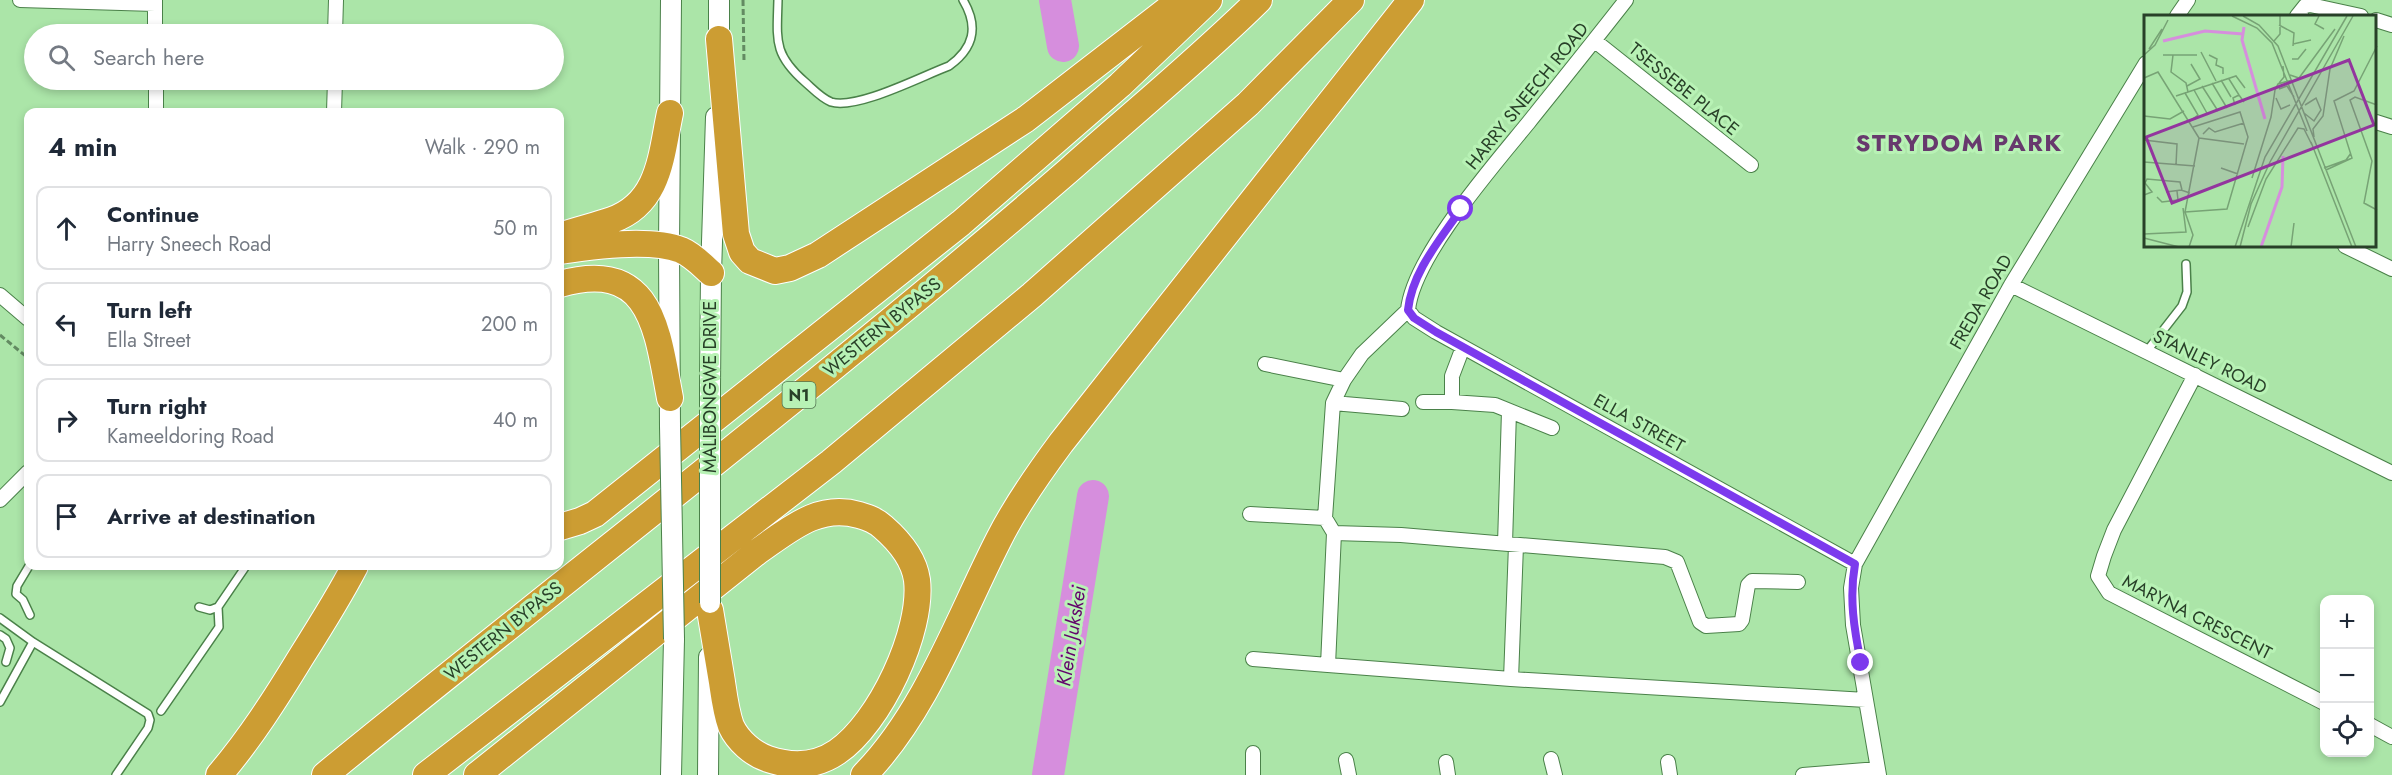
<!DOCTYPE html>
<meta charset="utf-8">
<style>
body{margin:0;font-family:Jost,sans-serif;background:#f6f6f7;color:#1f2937}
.controls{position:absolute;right:18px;bottom:18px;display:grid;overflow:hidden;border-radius:12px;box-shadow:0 3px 9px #0003}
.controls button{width:54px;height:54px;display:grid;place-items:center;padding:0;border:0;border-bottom:2px solid #e0e1e3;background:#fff;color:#1f2937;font:30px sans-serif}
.stop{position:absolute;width:18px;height:18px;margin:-14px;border:4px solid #7c3aed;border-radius:50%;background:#fff}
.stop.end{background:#7c3aed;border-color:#fff;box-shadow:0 2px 6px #0008}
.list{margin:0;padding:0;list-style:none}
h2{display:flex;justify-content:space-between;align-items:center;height:78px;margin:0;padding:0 24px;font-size:26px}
h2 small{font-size:20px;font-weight:400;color:#747a83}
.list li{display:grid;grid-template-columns:39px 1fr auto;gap:18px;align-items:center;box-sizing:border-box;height:84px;margin:0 12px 12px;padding:0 12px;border:2px solid #e0e1e3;border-radius:12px}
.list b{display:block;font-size:22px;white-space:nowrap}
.list p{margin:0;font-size:20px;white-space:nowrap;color:#747a83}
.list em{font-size:20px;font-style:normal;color:#747a83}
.icon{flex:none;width:33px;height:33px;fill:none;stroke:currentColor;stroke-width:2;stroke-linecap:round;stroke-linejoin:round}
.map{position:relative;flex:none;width:2392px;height:775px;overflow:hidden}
.search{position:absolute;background:#fff;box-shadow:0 3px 9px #0003;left:24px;top:24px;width:540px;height:66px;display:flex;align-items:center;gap:15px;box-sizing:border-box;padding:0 21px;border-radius:33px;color:#747a83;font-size:22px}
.panel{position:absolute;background:#fff;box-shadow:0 3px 9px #0003;left:24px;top:108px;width:540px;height:462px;border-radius:12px}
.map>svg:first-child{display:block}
</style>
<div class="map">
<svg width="2392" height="775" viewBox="0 0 2392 775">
<rect width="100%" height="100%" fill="#abe5a8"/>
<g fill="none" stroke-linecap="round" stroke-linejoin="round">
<!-- river -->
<path stroke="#d68edd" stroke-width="32" d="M1055,0L1063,46
M1048,775L1093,496"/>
<defs>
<path id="service" d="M778,0C777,40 773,54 805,82C813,89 821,98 831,102C857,110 922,76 949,66C974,48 979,27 963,0
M2147,351L2182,306L2187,292L2186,264
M29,566L17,586L16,594L23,600L30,615
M199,607L210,610L218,607L246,566
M0,618L33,642L148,714L150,720L148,728L116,775
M0,635L6,639L10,648L6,662
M0,702L33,642
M161,711L219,627L218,607"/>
<path id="minor" d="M20,0L155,4
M155,0V34
M2177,16L2188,0
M2297,16L2305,6L2310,5L2361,16
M2376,20L2392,25
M335,34L336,0
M1595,41L1751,165
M156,80V112
M334,112L335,80
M2376,122L2392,127
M2345,246L2392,269
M2011,285L2392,473
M0,295L28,319
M1408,310L1362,354L1344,380L1333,403L1325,518L1334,533L1328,665L1511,679L1866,700
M1408,310L1414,318L1436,332L1855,564
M1408,310C1413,257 1494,165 1529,122C1561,82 1594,41 1626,0
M1265,364L1344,380
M2195,375L2114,530L2104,556L2098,576L2109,593L2324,703
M1423,402H1452L1495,405L1552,428
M1452,402V376L1463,347
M1333,403L1402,409
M0,500L28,472
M1250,514L1325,518
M1334,533L1401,535L1665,557L1677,562L1700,622L1706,626L1739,624L1742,620L1748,585L1752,581L1798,582
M1505,544L1509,411
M1253,659L1328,665
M1511,679L1516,545
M2370,725L2392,737
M1551,759L1555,775
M1346,760L1349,775
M1446,762L1448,775
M1668,762L1670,775
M1253,775V753
M1803,775L1878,769
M1879,775L1853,625L1851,588L1855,564L2011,285L2146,63"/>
<path id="secondary" d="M719,51V0
M710,387L711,273L716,117
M670,426L669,247L671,0
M671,775L674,639
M708,775L709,657"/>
<path id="motorway" d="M719,39L736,234L742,252L750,261L775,271L790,268L818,255L1026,119L1180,0
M560,236C577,230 595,226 612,220C660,203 661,155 670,113
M560,251C592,246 650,238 681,250C693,255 702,265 711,273
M560,284C652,258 657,330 670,398
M560,527L580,521L595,514L961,223L1120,85L1209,0
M219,775C250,739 276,698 301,657C320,627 339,597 355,566
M325,775C572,573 827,380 1068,171C1132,114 1198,60 1259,0
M426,775L831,462L1032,295L1248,104L1351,0
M477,775L757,552C789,530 818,503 859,515C869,518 875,520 883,527C898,540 914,559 917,580C923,631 880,723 837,752C815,767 792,767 768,759C753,754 738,741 731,726C726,712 724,696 722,682C718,658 714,634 710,610
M864,775C926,712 959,617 999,539C1016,505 1038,474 1061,443L1411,0"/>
</defs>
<!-- service casing -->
<use href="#service" stroke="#4a8149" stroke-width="10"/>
<!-- minor casing -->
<use href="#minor" stroke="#4a8149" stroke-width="16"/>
<!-- secondary casing -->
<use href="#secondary" stroke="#4a8149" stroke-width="22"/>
<!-- motorway casing -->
<use href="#motorway" stroke="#fff" stroke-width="28"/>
<!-- path -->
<path stroke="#638b62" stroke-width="3" stroke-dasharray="6 3" stroke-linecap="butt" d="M743,0L744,61
M0,335L28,358"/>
<!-- service -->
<use href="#service" stroke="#fff" stroke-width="7"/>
<!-- minor -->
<use href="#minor" stroke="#fff" stroke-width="14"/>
<!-- secondary -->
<use href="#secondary" stroke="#fff" stroke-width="20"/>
<!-- motorway -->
<use href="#motorway" stroke="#cc9d33" stroke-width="26"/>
<defs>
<path id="secondary-bridge" d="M670,426L674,639
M710,603V387"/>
</defs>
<!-- secondary-bridge casing -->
<use href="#secondary-bridge" stroke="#4a8149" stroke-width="22" stroke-linecap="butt"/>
<!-- secondary-bridge -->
<use href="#secondary-bridge" stroke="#fff" stroke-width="20"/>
</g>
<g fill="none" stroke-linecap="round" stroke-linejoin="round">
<!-- route -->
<path stroke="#7c3aed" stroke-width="8" d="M1461,209C1440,240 1412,272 1408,310L1414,318L1436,332L1855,564C1849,598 1854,629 1861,663"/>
</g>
<g text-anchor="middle" stroke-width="6" stroke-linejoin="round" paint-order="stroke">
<!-- shield labels -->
<rect fill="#b8f2b5" stroke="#537552" stroke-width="1.5" x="782.5" y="382" width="33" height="26" rx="4.5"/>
<g font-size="16" font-weight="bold" fill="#284028">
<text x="799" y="401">N1</text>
</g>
<!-- street labels -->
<g font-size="18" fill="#284028" stroke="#b8f2b5">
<text transform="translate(1684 89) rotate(39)" y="6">TSESSEBE PLACE</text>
<text transform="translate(1527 96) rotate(-51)" y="6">HARRY SNEECH ROAD</text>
<text transform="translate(1981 302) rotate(-60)" y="6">FREDA ROAD</text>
<text transform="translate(882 327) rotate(-39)" y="6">WESTERN BYPASS</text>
<text transform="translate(2210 362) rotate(26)" y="6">STANLEY ROAD</text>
<text transform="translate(710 387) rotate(-90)" y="6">MALIBONGWE DRIVE</text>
<text transform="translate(1639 423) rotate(29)" y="6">ELLA STREET</text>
<text transform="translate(2197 617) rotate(27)" y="6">MARYNA CRESCENT</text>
<text transform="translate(503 631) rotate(-39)" y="6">WESTERN BYPASS</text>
</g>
<!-- water labels -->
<g font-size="20" font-style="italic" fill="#63046c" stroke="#b8f2b5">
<text transform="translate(1071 636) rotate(-81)" y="7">Klein Jukskei</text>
</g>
<!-- district labels -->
<g font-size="24" font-weight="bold" letter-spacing="1.5" fill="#67396d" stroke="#b8f2b5">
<text x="1959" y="151">STRYDOM PARK</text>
</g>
</g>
<!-- overview -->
<g transform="translate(2144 15)">
<rect width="232" height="232" fill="#abe5a8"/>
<path fill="none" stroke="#d68edd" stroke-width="3" d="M100,12L98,25L121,104M19,26L61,16L99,19M117,232L138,172L139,141"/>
<path fill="none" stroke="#77a375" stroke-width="1.5" d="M88,1L113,13L128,28L163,116M99,1L115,10L134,31L212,232M175,1L171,9L180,14M135,10L150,18L149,31M130,26L136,19V1M149,29L167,25M5,34L18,14M57,37L72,66M0,40L11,30L24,5M19,40H29L27,57L42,68L44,77M29,40H53M65,40L73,44L72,50L79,53V59M148,44H154L162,34M146,60L155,63L191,14M0,63L14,57L55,123M85,64L95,80M77,65L87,82M68,68L83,93M135,68L140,62L139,51M43,71L56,64L47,49M58,71L74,96M135,74L143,71L150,82M50,75L64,100M41,78L54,100L46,106M32,81L92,61L101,73M132,83L137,94L146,90M91,90L89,83L95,80L100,87M233,90L211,82L206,85L228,146L220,188L233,195M160,98L170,106L177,95L172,83L161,90M0,101L26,104L40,96M59,119L65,113L71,117L100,108M170,122L169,114L179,101L186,54L200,21M55,123L100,129M0,125L33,129L32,150M167,127L208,232M0,147L51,151M77,153L94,159M180,153L202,145L207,138M182,155L208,143L190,86L210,76L233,31M108,163L127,102L131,75L134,69L148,65M22,177L37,175L46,178M0,180L8,177L1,168L3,164L36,167L38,175M13,182L18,187L34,185L33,176M41,197L83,194L104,122L96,97L49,112M104,212L122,164L154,113L160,114L168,130M0,219L42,217L39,193M0,223L35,232M45,232L49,220L41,197L55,123M91,232L121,142L203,1M96,232L107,189L126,147L209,1M147,232L150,208"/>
<path fill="#93359e" fill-opacity="0.15" stroke="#93359e" stroke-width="3" d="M205,45L230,110L28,188L2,122Z"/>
<rect width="232" height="232" fill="none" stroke="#284028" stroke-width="3"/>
</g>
</svg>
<div class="controls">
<button>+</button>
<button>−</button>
<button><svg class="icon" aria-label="locate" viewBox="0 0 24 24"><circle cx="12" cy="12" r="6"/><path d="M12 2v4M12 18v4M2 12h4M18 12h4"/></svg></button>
</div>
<div class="stop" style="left:1461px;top:209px"></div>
<div class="stop end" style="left:1861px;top:663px"></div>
<div class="search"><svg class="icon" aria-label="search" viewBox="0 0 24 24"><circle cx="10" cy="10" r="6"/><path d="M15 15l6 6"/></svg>Search here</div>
<section class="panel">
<h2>4 min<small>Walk · 290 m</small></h2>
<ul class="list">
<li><svg class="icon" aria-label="ahead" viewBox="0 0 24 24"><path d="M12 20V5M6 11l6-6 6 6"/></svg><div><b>Continue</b><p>Harry Sneech Road</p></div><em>50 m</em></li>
<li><svg class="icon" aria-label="left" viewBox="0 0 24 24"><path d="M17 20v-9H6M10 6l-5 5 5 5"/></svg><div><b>Turn left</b><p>Ella Street</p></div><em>200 m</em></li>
<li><svg class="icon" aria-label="right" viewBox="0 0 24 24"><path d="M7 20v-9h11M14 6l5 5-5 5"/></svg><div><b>Turn right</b><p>Kameeldoring Road</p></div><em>40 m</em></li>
<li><svg class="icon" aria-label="arrive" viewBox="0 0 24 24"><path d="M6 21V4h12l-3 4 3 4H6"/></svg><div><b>Arrive at destination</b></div></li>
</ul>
</section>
</div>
